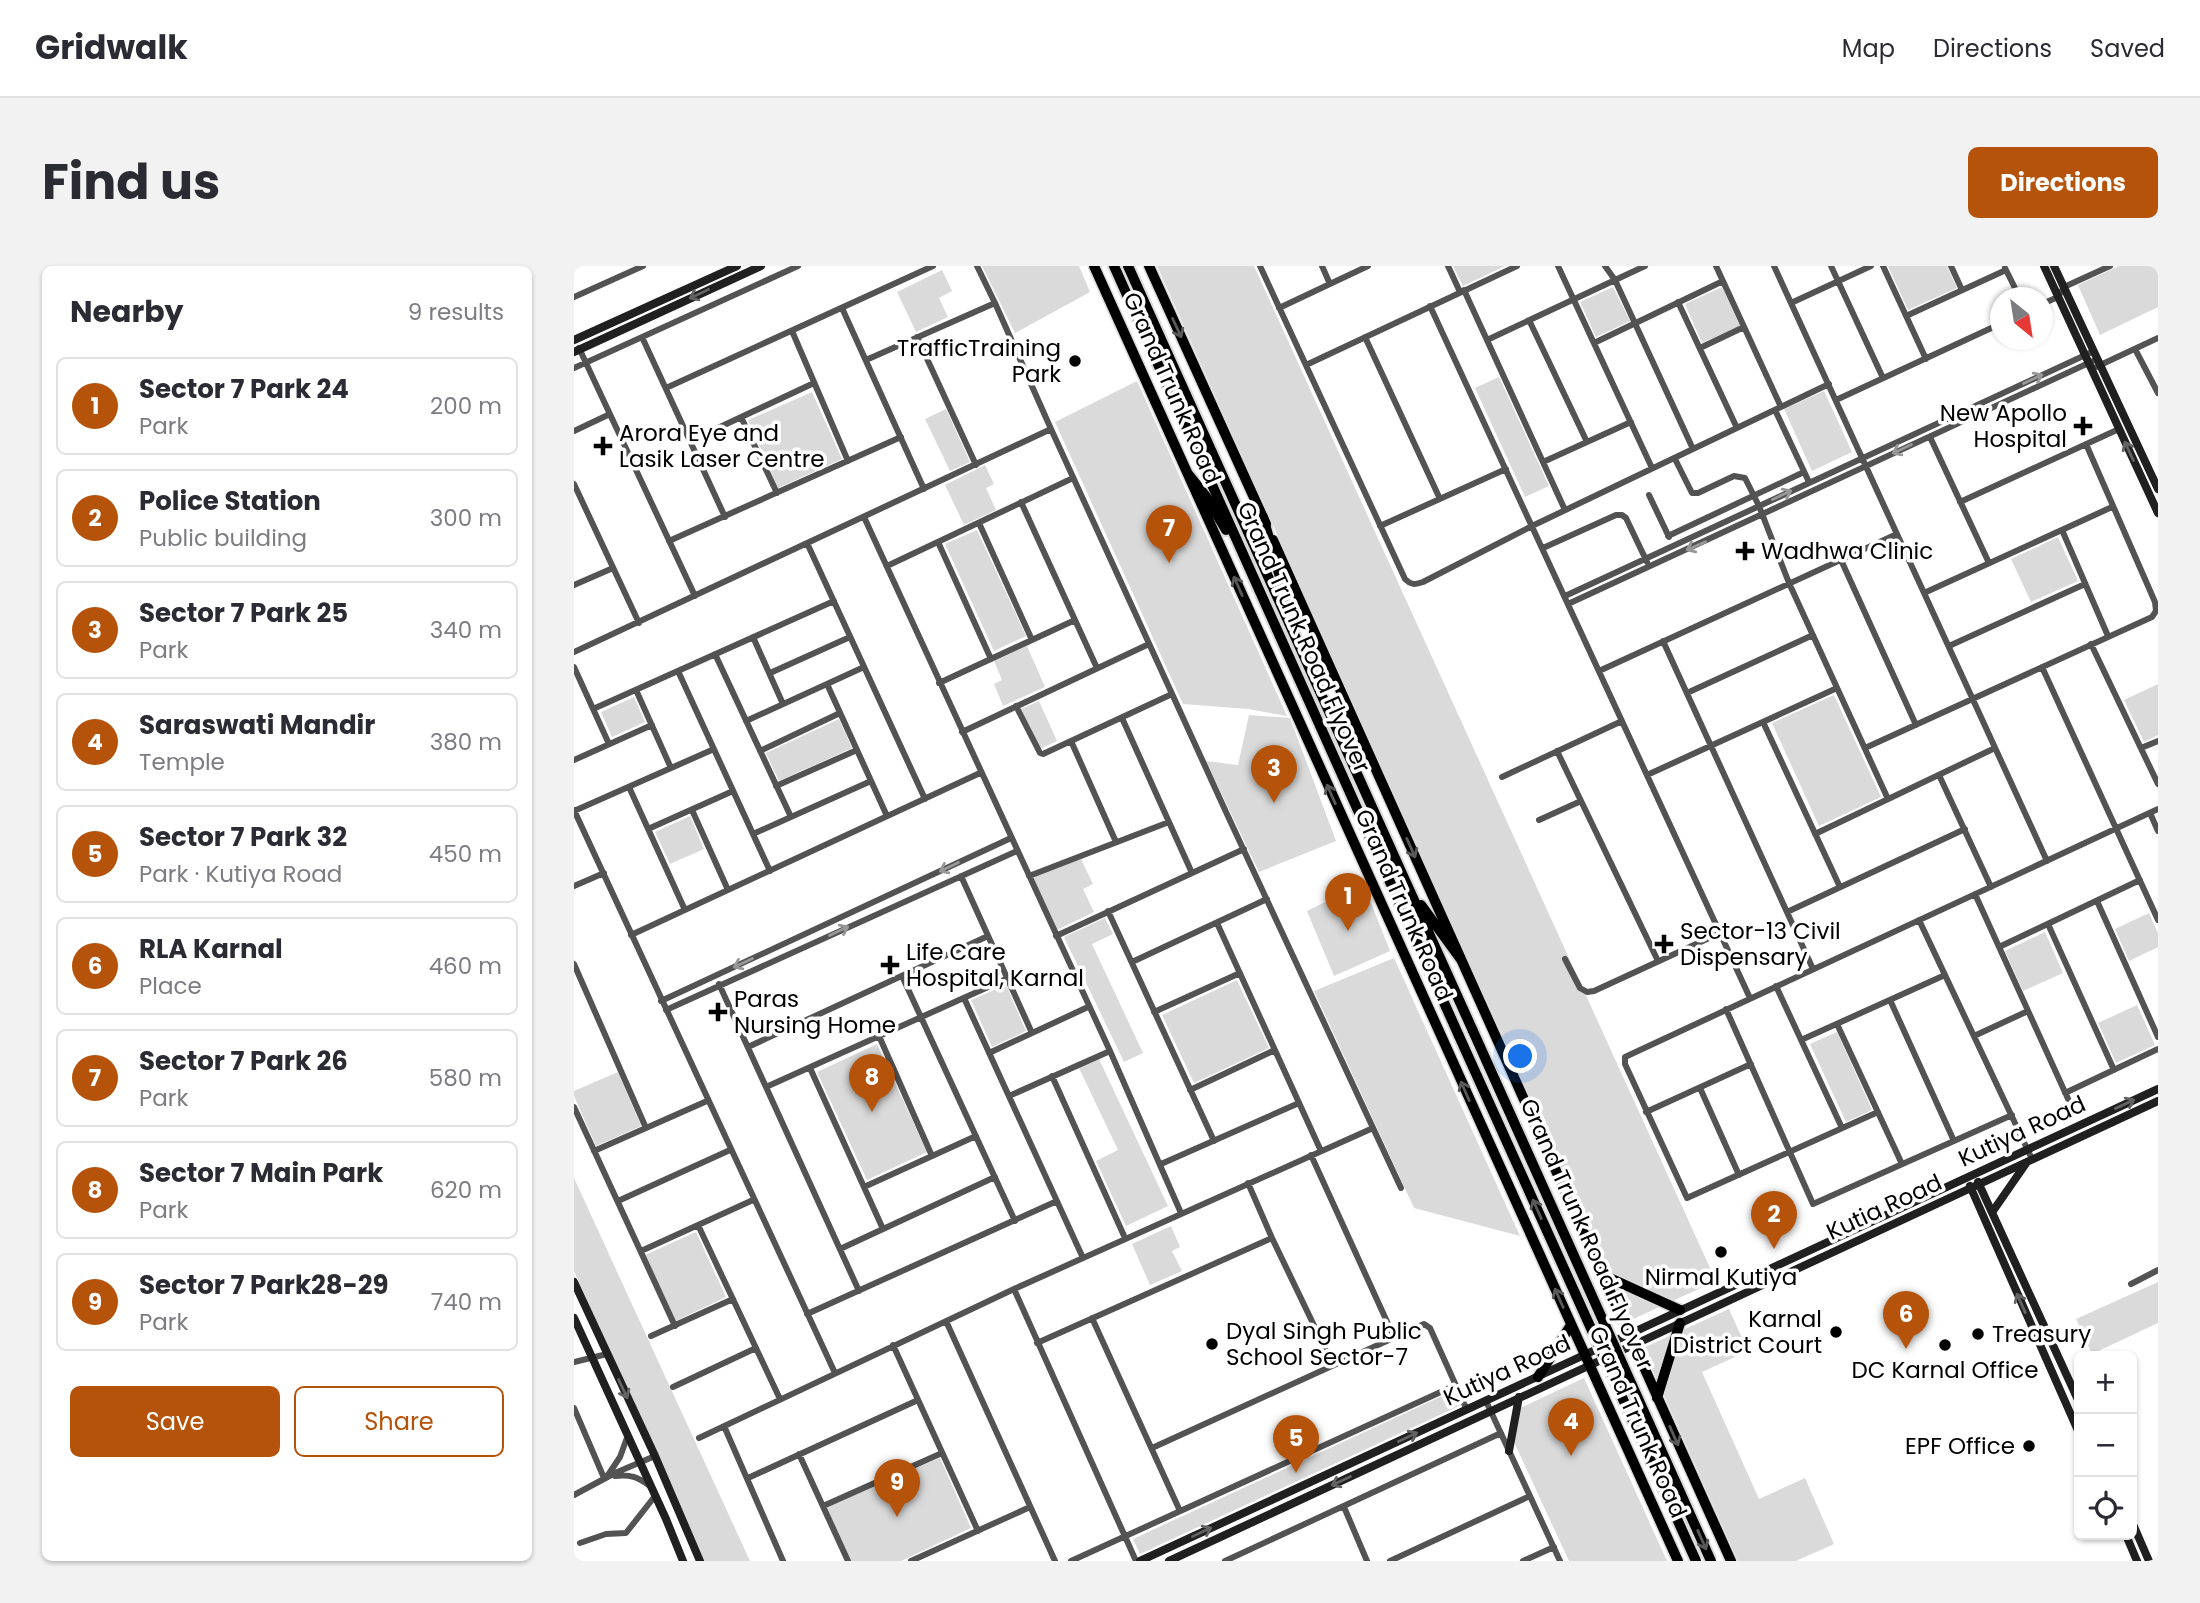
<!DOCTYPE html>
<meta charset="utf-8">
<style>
body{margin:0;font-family:Poppins,sans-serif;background:#f2f2f3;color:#2b2b33}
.controls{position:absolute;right:21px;bottom:21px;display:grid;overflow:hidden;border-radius:10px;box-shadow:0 2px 5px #0004}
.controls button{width:63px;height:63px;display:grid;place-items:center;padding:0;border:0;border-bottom:2px solid #e1e1e2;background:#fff;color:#2b2b33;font:35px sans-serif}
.compass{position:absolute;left:1416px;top:21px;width:63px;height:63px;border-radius:50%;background:#fff;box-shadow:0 2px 5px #0004;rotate:150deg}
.you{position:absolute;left:947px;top:791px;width:24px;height:24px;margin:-18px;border:5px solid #fff;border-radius:50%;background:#1a73e8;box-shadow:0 0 0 10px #1a73e833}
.badge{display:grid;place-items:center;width:46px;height:46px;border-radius:50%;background:#b45309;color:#fff;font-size:23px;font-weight:700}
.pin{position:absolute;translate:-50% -58px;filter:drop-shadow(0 2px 4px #0008)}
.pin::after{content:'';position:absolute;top:37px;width:24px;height:21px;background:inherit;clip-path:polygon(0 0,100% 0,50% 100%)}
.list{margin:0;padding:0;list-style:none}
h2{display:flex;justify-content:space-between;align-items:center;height:91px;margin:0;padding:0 28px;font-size:30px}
h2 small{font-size:23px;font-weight:400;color:#7c7c81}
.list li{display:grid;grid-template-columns:46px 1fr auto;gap:21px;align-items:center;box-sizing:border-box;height:98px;margin:0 14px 14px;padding:0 14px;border:2px solid #e1e1e2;border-radius:10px}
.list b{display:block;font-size:26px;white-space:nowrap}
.list p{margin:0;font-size:23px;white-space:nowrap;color:#7c7c81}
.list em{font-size:23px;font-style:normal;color:#7c7c81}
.actions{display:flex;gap:14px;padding:21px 28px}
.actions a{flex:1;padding:16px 0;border:2px solid #b45309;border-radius:10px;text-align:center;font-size:24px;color:#b45309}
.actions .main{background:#b45309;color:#fff}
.icon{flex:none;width:38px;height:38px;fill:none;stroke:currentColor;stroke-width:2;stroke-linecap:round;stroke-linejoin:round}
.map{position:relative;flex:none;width:1584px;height:1295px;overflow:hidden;border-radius:10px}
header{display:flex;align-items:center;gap:42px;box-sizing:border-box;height:98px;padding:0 35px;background:#fff;border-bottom:2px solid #e1e1e2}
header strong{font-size:33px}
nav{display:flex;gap:38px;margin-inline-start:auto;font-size:24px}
.intro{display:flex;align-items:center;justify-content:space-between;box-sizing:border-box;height:168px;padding:0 42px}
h1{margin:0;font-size:49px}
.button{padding:18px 32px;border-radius:10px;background:#b45309;color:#fff;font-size:24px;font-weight:700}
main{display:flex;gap:42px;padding:0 42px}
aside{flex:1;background:#fff;border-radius:10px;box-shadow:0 2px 5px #0004}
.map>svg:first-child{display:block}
</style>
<header>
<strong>Gridwalk</strong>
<nav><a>Map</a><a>Directions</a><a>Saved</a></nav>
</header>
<div class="intro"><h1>Find us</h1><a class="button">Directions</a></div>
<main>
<aside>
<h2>Nearby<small>9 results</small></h2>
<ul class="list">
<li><span class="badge">1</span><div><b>Sector 7 Park 24</b><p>Park</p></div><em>200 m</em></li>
<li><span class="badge">2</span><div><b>Police Station</b><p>Public building</p></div><em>300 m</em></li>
<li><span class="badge">3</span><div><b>Sector 7 Park 25</b><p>Park</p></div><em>340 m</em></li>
<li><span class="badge">4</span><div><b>Saraswati Mandir</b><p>Temple</p></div><em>380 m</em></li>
<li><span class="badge">5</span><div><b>Sector 7 Park 32</b><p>Park · Kutiya Road</p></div><em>450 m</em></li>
<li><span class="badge">6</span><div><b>RLA Karnal</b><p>Place</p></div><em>460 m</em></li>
<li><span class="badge">7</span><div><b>Sector 7 Park 26</b><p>Park</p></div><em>580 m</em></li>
<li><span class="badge">8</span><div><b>Sector 7 Main Park</b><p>Park</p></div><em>620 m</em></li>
<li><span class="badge">9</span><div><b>Sector 7 Park28-29</b><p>Park</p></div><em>740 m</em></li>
</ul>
<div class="actions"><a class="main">Save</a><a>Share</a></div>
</aside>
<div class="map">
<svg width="1584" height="1295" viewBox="0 0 1584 1295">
<rect width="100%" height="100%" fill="#fff"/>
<!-- green -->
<path fill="#dadada" d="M408,0H505L516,26L441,67Z
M583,0H680L1142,1015L1055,1055Z
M879,0H931L889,20Z
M1314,0H1373L1383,22L1334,44Z
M1545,0H1584V41L1526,69L1504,19Z
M368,4L378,25L365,32L374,51L342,66L323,26Z
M1039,21L1056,55L1022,71L1006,36Z
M1148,21L1166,60L1128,77L1111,38Z
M925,111L975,220L951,231L901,122Z
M563,115L713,450L674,443L609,438L481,156Z
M1250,125L1278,186L1238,205L1210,143Z
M238,126L268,193L204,222L174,154Z
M372,143L396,196L376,205L351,153Z
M411,199L420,218L412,222L422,244L390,259L371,219Z
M403,264L452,370L420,385L371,278Z
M1484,271L1504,315L1457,336L1437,293Z
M453,380L471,421L429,440L420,418L428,414L420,395Z
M1584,418V469L1570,476L1550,434Z
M1260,429L1307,531L1245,560L1198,457Z
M60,431L71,456L38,471L27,446Z
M465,435L483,475L464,484L445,444Z
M675,449L716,452L762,575L685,606L632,495L664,499Z
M265,453L278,482L205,515L192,487Z
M116,550L130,583L96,598L81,566Z
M507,593L519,618L509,623L520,646L483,664L459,611Z
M789,617L816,685L760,710L733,645Z
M1575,647L1584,667V681L1555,695L1541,663Z
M531,652L539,668L518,678L569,787L550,796L490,671Z
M1471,666L1489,707L1449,725L1431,685Z
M820,692L946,970L840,942L740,725Z
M663,714L695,782L620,817L588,749Z
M432,719L452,765L418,781L397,734Z
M1563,739L1581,779L1542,797L1524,757Z
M1263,766L1298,844L1272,856L1236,778Z
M303,778L353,886L293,914L243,806Z
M525,793L594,940L552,960L522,895L544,884L505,802Z
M44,806L67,860L22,880L0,830V825Z
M0,912L176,1295H130L0,1005Z
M597,960L606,981L598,985L608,1005L576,1019L558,978Z
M122,966L152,1031L102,1055L71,989Z
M1584,1016V1057L1518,1088L1502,1053Z
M1155,1043L1174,1085L1128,1106L1185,1233L1231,1212L1260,1278L1222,1295H1164L1069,1082Z
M1010,1112L1093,1295H995L940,1176L946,1142Z
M879,1125L885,1140L566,1288L559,1273Z
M366,1192L397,1262L327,1295H273L249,1240Z"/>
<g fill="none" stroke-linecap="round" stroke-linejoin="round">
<defs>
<path id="primary" d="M520,0L1104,1295
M575,0L692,258
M699,274L1157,1295
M1027,1008L1106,1044
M964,1111L997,1059
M1083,1132L1106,1057"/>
<path id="highway" d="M540,0L885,770
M554,0L899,765
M615,209L631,229L652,264
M689,251L717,350
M847,639L886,692"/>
</defs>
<!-- primary casing -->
<use href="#primary" stroke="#dbdbdb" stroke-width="13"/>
<!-- highway casing -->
<use href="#highway" stroke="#dbdbdb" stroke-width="14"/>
<!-- street -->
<path stroke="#535353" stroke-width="6" d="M403,0L421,37L477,163L652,546L827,922
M686,0L831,313C837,319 841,319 849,316L958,260L1255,118
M748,0L756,18
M874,0L886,26
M984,0L1078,202
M1031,0L1041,14L1119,183
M1142,0L1207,141
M1200,0L1473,595
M1257,0L1309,112
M1309,0L1352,93
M1377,0L1388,24
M1431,2L1446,32
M890,24L991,244
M0,31L69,0
M1104,36L1163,162
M1217,37L1297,0
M1468,38L1484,31L1490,21L1536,0
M856,40L1176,732
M268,42L350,223
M705,42L794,0
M1332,50L1432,4
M955,54L1013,176
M218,65L274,195
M68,71L151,251
M343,71L402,199
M791,71L866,233
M913,74L1071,0
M1020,77L1149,15
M5,82L121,330
M1126,82L1170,61
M1561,83L1584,127
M292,94L421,37
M732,99L943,0
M1522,101L1584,72
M0,102L224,0
M92,122L359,0
M1262,134L1426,58
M1201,144L1235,216
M167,151L203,227
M0,165L36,148
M1356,171L1415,297
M116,175L240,117
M1101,193L1118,227H1124L1160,210L1171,212L1185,240L1215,317L1314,533
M969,196L1057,156
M0,218L65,357
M1075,229L1095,271
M447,236L523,402
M1386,236L1545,163
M290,251L536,785L607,947
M405,257L458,374
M806,260L932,203
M1488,264L1534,370
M1094,270L1230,206
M95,275L327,171
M364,276L417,393
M233,277L351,533
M969,282L1042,249H1048L1052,252L1073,296
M1267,294L1342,459
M313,300L499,212
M0,319L39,302
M1350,327L1538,241
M991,330L1520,85
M994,338L1519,95
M179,371L209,438
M1089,375L1239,703
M1517,378L1584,518
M1375,380L1511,318
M0,386L477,163
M141,388L217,551
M0,401L35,478
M1468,401L1584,654
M104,405L196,605
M1025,405L1323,268
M196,407L276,371
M365,417L501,354
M253,418L313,550
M62,424L97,502
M1113,427L1239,369
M442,440L466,487L469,488L598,428
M19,443L260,335
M548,452L618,607
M172,455L290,401
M1189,456L1266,621
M388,466L575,378
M497,475L542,576
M1291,482L1578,351L1582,345L1581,336L1512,178
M1567,482L1584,475
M186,485L266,447
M983,485L1084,695
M0,494L78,459
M1073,509L1263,422
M1365,509L1417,621
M928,511L1048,455
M202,520L283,484
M55,521L111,644
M0,544L261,1107
M118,544L154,624
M0,545L140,483
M1576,547L1584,565
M965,554L1007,535
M74,563L159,525
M179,568L297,515
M1241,568L1421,482
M387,610L458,767
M455,610L595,556
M0,620L30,607
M1401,628L1500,846
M1523,635L1584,771
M534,645L640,875
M1213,646L1391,563
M1345,654L1458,893
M643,657L747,885
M1474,658L1540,804
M57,669L406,507
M482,670L670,583
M1425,681L1566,614
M991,693L1006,722L1013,726L1020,725L1146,667
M558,696L693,633
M0,698L72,862
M328,710L441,955
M145,718L285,1025
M1202,720L1268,862
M390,732L509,992
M1316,734L1380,875
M87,735L437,572
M1152,743L1239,938L1438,849
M92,744L443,585
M580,746L666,707
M1263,758L1328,898
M305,770L358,890
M1400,770L1454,745
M1227,774L1371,709
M174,781L414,670
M415,787L514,741
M236,802L309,963
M478,810L551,972
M192,821L434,712
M1126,822L1165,909
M616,824L701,784
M1491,827L1584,783
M435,830L536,785
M0,841L101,1060
M1072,846L1177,798
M1304,846L1113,932L1051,798V791L1584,543
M20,885L133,835
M737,889L820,1071
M587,898L725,837
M674,917L698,972L759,1099
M290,921L402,870
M44,935L156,884
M124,959L206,1133
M266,983L421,911
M67,985L179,934
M1557,1018L1584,1004
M440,1023L562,1295
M233,1048L483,935
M518,1052L606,1245
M372,1055L481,1295
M77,1070L159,1033
M463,1077L698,972
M319,1079L404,1265
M0,1096L33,1088
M99,1121L182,1082
M912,1135L986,1295
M0,1142L30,1212
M150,1160L209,1295
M125,1172L440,1023L799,862
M578,1182L850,1058L856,1062L893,1144
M225,1188L274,1295
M34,1209L46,1191L54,1169
M41,1210C56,1208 64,1211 76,1220
M174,1212L344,1134
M0,1229L41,1207L81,1190
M249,1240L368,1187
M770,1241L793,1295
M6,1277L32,1268L52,1267L81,1230
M337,1295L456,1241
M497,1295L882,1119
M651,1295L927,1167
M816,1295L956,1230
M949,1295L980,1281"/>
<!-- secondary -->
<path stroke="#202020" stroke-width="8" d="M1470,0L1584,247
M1480,0L1584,223
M0,74L163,0
M0,86L187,0
M1404,916L1505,1136
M1396,920L1505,1167
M1419,945L1453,896
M0,1016L81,1190L126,1295
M0,1052L92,1253L109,1295
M935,1185L945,1131
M1558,1256L1575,1295
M1552,1269L1563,1295
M566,1295L1584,823
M595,1295L1584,835"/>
<!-- primary -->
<use href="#primary" stroke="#000" stroke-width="10"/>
<!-- highway -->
<use href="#highway" stroke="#000" stroke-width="10"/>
<defs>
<path id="highway-bridge" d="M899,765L1137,1295
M885,770L1122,1295"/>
</defs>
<!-- highway-bridge casing -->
<use href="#highway-bridge" stroke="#dbdbdb" stroke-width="14" stroke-linecap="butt"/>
<!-- highway-bridge -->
<use href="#highway-bridge" stroke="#000" stroke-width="10"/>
</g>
<!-- one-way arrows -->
<defs><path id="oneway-shaft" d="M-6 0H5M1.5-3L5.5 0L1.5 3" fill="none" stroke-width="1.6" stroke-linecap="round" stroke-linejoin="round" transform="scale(1.75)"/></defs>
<g stroke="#636363">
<use href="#oneway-shaft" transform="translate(125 28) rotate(155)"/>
<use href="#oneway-shaft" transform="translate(1555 185) rotate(-115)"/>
<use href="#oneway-shaft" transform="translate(1551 838) rotate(-25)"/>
<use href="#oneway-shaft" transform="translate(1447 1037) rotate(-114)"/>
<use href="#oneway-shaft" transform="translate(49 1123) rotate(65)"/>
<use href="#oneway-shaft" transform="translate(834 1171) rotate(-25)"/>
<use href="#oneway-shaft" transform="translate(767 1215) rotate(155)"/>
<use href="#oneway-shaft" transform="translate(628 1266) rotate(-25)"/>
</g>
<g stroke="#595959">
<use href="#oneway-shaft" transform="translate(603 62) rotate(65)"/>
<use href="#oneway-shaft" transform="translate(664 320) rotate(-114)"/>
<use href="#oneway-shaft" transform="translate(757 528) rotate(-114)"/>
<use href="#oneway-shaft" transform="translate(837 582) rotate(66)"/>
<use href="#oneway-shaft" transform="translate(891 825) rotate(-114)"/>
<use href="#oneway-shaft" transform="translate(963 943) rotate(-114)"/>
<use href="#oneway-shaft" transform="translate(985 1032) rotate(-114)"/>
<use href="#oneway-shaft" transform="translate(1100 1170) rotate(66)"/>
<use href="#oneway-shaft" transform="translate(1128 1274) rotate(66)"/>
</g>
<g stroke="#989898">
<use href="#oneway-shaft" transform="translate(1459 113) rotate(-25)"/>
<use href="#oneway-shaft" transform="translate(1328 183) rotate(155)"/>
<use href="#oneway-shaft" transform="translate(1208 229) rotate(-25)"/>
<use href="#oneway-shaft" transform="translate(1122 280) rotate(156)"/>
<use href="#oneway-shaft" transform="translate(375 601) rotate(155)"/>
<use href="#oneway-shaft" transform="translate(265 665) rotate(-25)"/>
<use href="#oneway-shaft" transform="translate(169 697) rotate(155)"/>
</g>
<!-- markers -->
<g fill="#000" stroke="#fff" stroke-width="2.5">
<circle cx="501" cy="95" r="7"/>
<path d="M1505.5 149.5h7v7h7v7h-7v7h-7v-7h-7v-7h7z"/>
<path d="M25.5 169.5h7v7h7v7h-7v7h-7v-7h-7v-7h7z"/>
<path d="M1167.5 274.5h7v7h7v7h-7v7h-7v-7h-7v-7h7z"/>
<path d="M1086.5 667.5h7v7h7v7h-7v7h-7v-7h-7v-7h7z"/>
<path d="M312.5 688.5h7v7h7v7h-7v7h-7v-7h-7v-7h7z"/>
<path d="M140.5 735.5h7v7h7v7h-7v7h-7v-7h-7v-7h7z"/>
<circle cx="1147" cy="986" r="7"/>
<circle cx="1262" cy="1066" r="7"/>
<circle cx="1404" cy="1068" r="7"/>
<circle cx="638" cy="1078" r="7"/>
<circle cx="1371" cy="1079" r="7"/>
<circle cx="1455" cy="1180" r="7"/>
</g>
<g text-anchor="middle" stroke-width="7" stroke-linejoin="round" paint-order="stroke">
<!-- poi labels -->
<g font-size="23" fill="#000" stroke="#fff" text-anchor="start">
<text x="487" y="90" text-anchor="end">TrafficTraining<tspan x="487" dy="26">Park</tspan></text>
<text x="1493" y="155" text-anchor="end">New Apollo<tspan x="1493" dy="26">Hospital</tspan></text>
<text x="45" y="175">Arora Eye and<tspan x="45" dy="26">Lasik Laser Centre</tspan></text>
<text x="1187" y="293">Wadhwa Clinic</text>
<text x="1106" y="673">Sector-13 Civil<tspan x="1106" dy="26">Dispensary</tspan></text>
<text x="332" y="694">Life Care<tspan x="332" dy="26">Hospital, Karnal</tspan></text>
<text x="160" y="741">Paras<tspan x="160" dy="26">Nursing Home</tspan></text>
<text x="1147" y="1019" text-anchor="middle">Nirmal Kutiya</text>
<text x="1248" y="1061" text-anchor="end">Karnal<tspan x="1248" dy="26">District Court</tspan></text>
<text x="652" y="1073">Dyal Singh Public<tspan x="652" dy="26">School Sector-7</tspan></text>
<text x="1418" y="1076">Treasury</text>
<text x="1371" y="1112" text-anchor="middle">DC Karnal Office</text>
<text x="1441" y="1188" text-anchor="end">EPF Office</text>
</g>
<!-- street labels -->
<g font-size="23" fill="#000" stroke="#fff">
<text transform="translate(598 122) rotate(66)" y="8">Grand Trunk Road</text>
<text transform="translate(730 371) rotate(66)" y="8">Grand Trunk Road Flyover</text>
<text transform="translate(830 639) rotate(66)" y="8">Grand Trunk Road</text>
<text transform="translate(1448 865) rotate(-25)" y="8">Kutiya Road</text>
<text transform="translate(1310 941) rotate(-25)" y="8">Kutia Road</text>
<text transform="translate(1013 968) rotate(66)" y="8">Grand Trunk Road Flyover</text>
<text transform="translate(933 1104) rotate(-25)" y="8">Kutiya Road</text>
<text transform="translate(1064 1156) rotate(66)" y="8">Grand Trunk Road</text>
</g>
</g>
</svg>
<div class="controls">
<button>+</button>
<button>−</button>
<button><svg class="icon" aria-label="locate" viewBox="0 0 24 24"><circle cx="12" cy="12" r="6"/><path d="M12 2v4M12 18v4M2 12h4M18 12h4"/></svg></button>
</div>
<svg class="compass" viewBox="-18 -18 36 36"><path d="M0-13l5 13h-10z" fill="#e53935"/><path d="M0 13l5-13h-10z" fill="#7c7c81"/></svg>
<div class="you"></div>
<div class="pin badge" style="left:774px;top:665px">1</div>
<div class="pin badge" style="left:1200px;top:983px">2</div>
<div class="pin badge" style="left:700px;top:537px">3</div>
<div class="pin badge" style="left:997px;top:1190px">4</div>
<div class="pin badge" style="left:722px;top:1207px">5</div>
<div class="pin badge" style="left:1332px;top:1083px">6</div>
<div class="pin badge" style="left:595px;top:297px">7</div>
<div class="pin badge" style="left:298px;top:846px">8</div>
<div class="pin badge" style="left:323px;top:1251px">9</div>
</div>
</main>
